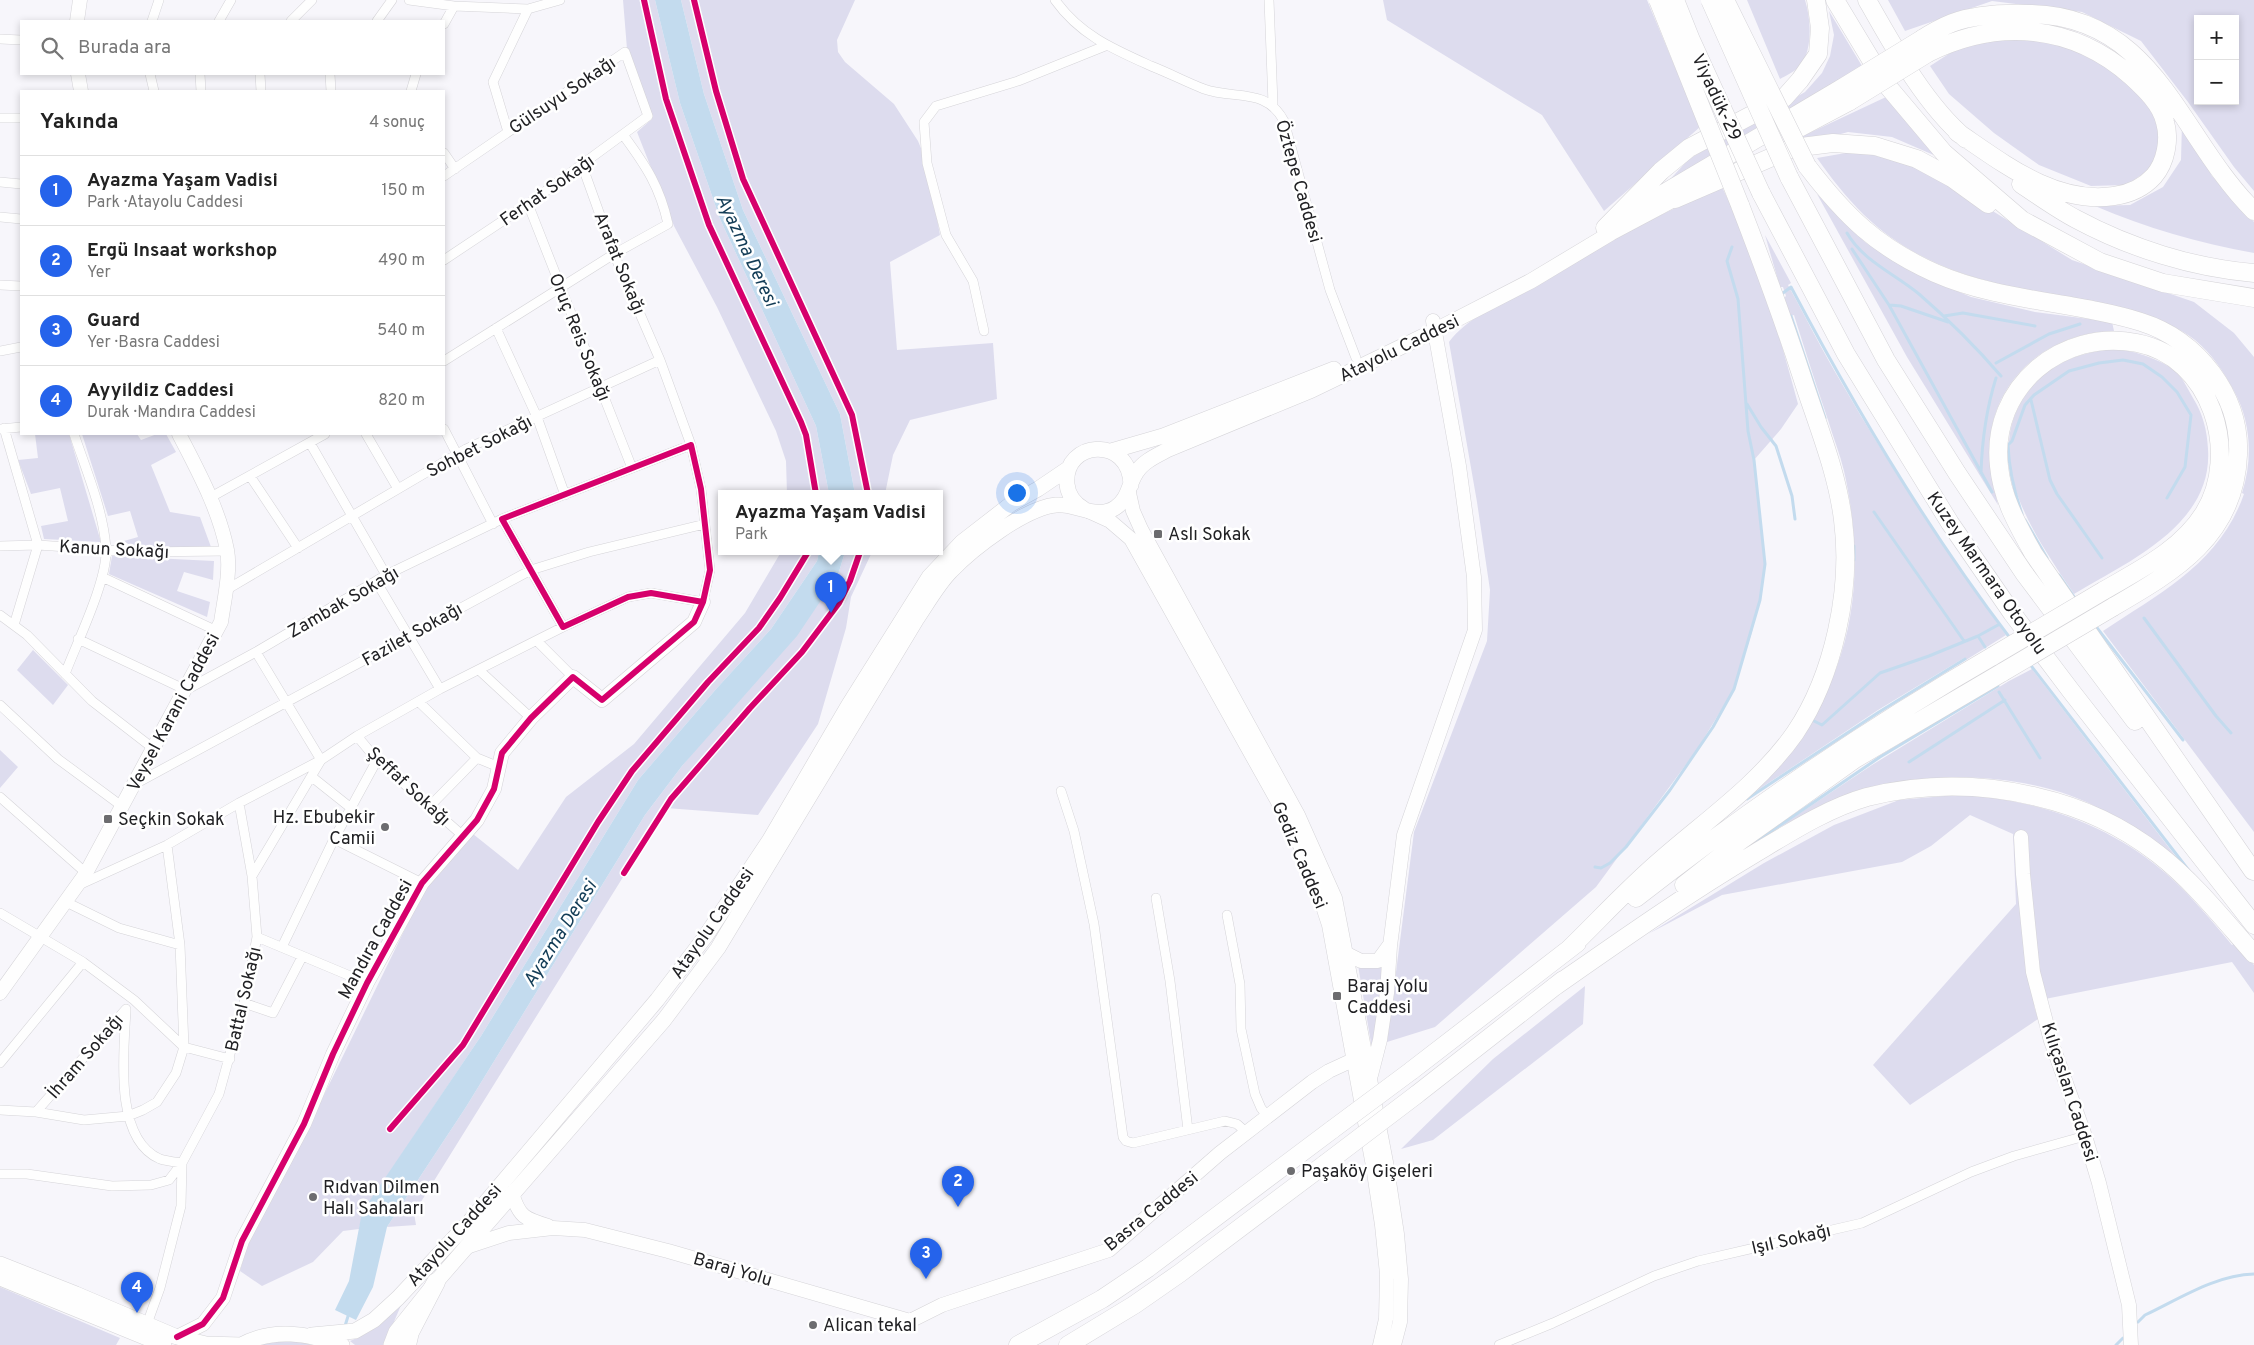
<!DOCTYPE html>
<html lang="tr">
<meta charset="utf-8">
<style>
body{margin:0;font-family:Overpass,sans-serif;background:#f2f2f2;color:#222}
.controls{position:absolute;right:15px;top:15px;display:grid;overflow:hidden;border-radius:0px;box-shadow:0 2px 8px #0003}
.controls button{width:45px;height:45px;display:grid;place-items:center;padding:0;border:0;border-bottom:1px solid #e0e0e0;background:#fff;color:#222;font:25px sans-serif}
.you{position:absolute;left:1016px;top:492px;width:18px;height:18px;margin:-12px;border:4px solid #fff;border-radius:50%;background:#1a73e8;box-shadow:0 0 0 8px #1a73e833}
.badge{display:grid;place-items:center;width:32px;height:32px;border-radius:50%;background:#2563eb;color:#fff;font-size:16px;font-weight:700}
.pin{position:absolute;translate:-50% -41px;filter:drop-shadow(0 1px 2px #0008)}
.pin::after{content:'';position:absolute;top:26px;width:18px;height:15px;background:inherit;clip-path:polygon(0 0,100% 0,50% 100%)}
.popup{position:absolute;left:718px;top:490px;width:225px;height:65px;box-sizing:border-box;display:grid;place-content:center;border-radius:0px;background:#fff;filter:drop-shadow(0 1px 4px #0005);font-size:16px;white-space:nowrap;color:#767676}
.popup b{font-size:19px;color:#222}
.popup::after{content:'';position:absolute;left:50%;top:100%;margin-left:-10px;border:10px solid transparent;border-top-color:#fff}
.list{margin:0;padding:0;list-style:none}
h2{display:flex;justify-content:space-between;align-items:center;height:65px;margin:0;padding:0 20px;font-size:21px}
h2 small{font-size:16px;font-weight:400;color:#767676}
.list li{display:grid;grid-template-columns:32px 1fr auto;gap:15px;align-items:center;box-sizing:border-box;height:70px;padding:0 20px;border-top:1px solid #e0e0e0}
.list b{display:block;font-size:19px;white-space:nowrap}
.list p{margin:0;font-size:16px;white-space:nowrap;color:#767676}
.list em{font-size:16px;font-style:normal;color:#767676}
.icon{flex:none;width:28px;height:28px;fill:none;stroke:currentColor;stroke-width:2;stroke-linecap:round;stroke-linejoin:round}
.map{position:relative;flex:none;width:2254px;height:1345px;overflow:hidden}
.search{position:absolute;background:#fff;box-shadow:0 2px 8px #0003;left:20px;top:20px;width:425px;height:55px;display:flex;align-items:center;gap:12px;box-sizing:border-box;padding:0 18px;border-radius:0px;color:#767676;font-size:19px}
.panel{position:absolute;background:#fff;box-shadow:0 2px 8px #0003;left:20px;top:90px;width:425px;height:345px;border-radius:0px}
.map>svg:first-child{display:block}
</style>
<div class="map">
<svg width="2254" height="1345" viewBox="0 0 2254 1345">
<rect width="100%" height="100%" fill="#f7f6fb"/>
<!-- green -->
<path fill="#dddcee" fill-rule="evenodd" d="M623,0H655L680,103L720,219L816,426L829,494H787L786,461L776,431L717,307L674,226L637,132L652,119L627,49Z
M681,0H855L837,40L838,52L845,62L894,104L918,141L927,163L940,235L890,262L897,350L993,343L997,399L910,420L893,455L885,494H855L840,414L743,210L704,94Z
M1383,0H1647L1700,127L1604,211L1542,115L1387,20Z
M1747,0H1805C1811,19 1813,50 1800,66C1794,72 1787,75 1780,79Z
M1888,0H2254V191L2234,167L2188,102L2141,41L2082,12L1992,1L1905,31ZM2198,19H2235V101H2198Z
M1829,11L1862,66L1661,189L1689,159L1805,92L1822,73L1830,56L1834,35Z
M2000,32L2094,53L2129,80L2155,115L2160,144L2152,168L2126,185L2091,186L2039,165L1994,133L1949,94L1930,66L1961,46Z
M1886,97L1943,159L1892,137L1848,132L1758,157Z
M2182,123L2212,176L2254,222V253C2198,243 2147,228 2095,206L2130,205L2163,187L2181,160Z
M1857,151L1901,162L1939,178L2072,260L2194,302L2234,333L2254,357V832L2103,631C2160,593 2220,563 2244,494L2242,493C2253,459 2251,422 2234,391C2224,372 2212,354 2195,340C2163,315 2121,308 2082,300C2034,291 1982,284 1936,263C1881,238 1851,206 1817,158Z
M1722,187C1756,256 1778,329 1798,404L1781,429L1754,460L1765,564L1762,586L1752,632L1734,689L1698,748L1596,887L1435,1027L1387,1042L1414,832L1487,641L1490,590L1477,502L1449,342C1467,317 1509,298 1536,283C1597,249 1657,214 1722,187Z
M1817,194L1865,242L1908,270L1971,297L2035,312L2112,322L2114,331C2052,332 1996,375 1990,440C1988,462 1994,484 1998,505L1907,357Z
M1765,235L1791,283L1788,285C1806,318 1822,350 1841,382C1891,469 1948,553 2006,635L1966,660L1964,658L1878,710L1755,792C1846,701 1872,595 1844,471C1840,454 1833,437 1828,420C1816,385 1805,350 1794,315L1790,316L1784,298L1786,296L1783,287H1780Z
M2118,349C2138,352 2173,362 2184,382C2187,387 2190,393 2193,398C2203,414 2207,430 2208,449C2213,525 2129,561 2074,594C2035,536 1976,455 2031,388C2054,361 2083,351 2118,349Z
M35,434H69L101,542L44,539L41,526L68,521L60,488L31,494L18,460L38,458Z
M82,434H137L141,440L157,434H166L176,452L151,465L170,512L200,517L211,547L134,548L124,541L138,537L130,511L108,516Z
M781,552H819L817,561L771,629L717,688L638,780L481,1036L363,1212L359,1229L343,1231L313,1262L262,1286L240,1271L250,1234L321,1101L426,886L473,834L518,870L566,797L634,744L745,613Z
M845,552H872L851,597L846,628L818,724L758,815L666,808L414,1213L416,1225L387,1227L466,1107L645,815L682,766L838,575Z
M112,556L214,561L213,580L184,572L177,591L210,602L207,617L109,574Z
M33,650L68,685L53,705L17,670Z
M2032,669L2180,862C2155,846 2130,827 2104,811C2042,775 1943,769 1874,787C1840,795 1808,813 1776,829L1872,765L2009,681Z
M0,750L18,767L0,788Z
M1956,795C2034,798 2111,824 2170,877C2193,898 2212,921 2232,945L2235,943L2254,965V993L2232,962L2045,999L2034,1006L2038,1019L1910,1105L1873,1065L2016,904L2013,834L1970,815L1931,846L1902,862L1722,895L1648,934L1764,863L1834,825L1899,800Z
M1386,960L1373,1055L1358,965L1377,968Z
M1585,986L1583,1024L1433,1140L1401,1149L1493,1059Z
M0,1287L120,1338L116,1345H0Z
M402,1303L384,1345H355L350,1341C372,1333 386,1320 402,1303Z
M281,1341L303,1342L311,1345H258Z"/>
<!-- water -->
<path fill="#c3dbee" d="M655,0H681L704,94L743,210L840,414L855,494H829L816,426L720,219L680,103Z
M819,552H845L838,575L797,636L682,766L645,815L466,1107L387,1227L373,1287L356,1320L335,1310L349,1281L362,1212L481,1036L638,780L717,688L771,629L817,561Z"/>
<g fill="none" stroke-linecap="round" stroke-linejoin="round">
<!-- stream -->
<path stroke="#c3dbee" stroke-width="3" d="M1847,233C1863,261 1895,274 1919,294C1949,320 1976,347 2001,376
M1852,249L1889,305L1992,492
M1783,293L1791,287C1855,408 1927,529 2010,638
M1889,305L1901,306L1948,322
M1791,316L1825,418
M1944,316L1963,313L2035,326
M1996,363L2049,334L2080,324
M2031,400L2050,480L2057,494L2102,558
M1747,404L1761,427L1776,446L1792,496L1795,519
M1981,473C1982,440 1986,410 1996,378
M1874,512L1964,641
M2022,514C2014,491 2009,470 2008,445L2012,441L2025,405L2034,395L2069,371L2099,363L2123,360L2143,364L2162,377L2177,392L2191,415L2185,467L2167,498
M2025,520L2047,558
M1854,546V560
M2059,575L2077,601
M2144,618L2216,716L2231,733
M2094,624L2183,740
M1978,636L1985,647
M2029,663L2190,872
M1999,692L2040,758
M1814,721L1822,725L1880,673L1929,656L1978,636L1998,625
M1909,762L2005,700
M1753,793L1747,799L1879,712L1965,659
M1759,841L1751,845L1880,757L1998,686
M1595,867L1601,868L1610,863L1626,847L1670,790L1713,727L1734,689L1760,600L1765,564L1754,460L1748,431L1738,299L1727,261L1732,247
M2138,1322L2145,1315C2179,1299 2215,1275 2254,1274
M345,1326L349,1313
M2116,1345L2123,1338"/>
<defs>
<path id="street" d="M409,0L454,6L528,9L560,0
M1055,0C1080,35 1113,49 1151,66C1169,73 1186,82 1204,89C1235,100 1266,87 1284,121L1330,290L1356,358
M1269,0L1273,104
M152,21L159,0
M219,21L231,0
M291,21L312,0
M377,21L392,0
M444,24L454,6
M0,39L21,40
M150,74L154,91
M200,74L201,91
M260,74L261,91
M330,74L331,91
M411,91L416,74
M0,118H21
M508,132L493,82L528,9
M444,153L455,169
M582,165L614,254L660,360
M444,176L625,52L648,116L528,204L444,260
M0,182L21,184
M528,204L632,468
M0,217L21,219
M0,285L21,286
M496,328L537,417L565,495
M984,331L973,281L946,235L927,163L924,122L936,106L1018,81L1105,46
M0,351L21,347
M444,361L614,254L668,224C660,187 646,166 624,136
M4,428L38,545L14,625
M0,429L21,427
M444,429L493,524
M366,434L398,489
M310,443L386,575
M691,445L701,489L710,570L703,602L651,593L628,597L563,627L502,519Z
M250,476L298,548
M211,497L325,434
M0,546L38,545L139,552L227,551
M102,577L217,631
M376,581L440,689
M226,590L466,449L660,360L691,445
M0,615L27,635L92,701L154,749
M78,639L186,690L256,652L386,575L502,519
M537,641L573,677
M479,670L531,718
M65,674C77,642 108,580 106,548C103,509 86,470 74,434
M419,702L477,758L499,767
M0,705L58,759L123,807
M357,736L377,760L462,835
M312,777L351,808
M135,784L531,570L589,552L705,524
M1061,791L1074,831L1094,924L1123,1137L1126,1141L1133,1143L1225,1121L1237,1124L1247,1133
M0,797L86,873
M429,807L477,758
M334,839L422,883
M252,876L321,760L256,652
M79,885L167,845L239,803L321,760L357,736L440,689L563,627
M1156,898L1170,981L1188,1130
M66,902L119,928L180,945L167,845
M0,913L83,962L134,1000L184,1047L230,1059
M1227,915L1240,984L1241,1029L1255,1094L1261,1108L1268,1117
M257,937L367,983
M282,947L334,839L377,760
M244,1003L273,1013L302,957
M126,1010C124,1050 113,1139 160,1159C166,1161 175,1162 182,1163L181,1206L160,1288L147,1324
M0,1063L83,962
M0,1110L36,1112L84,1120L128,1116L143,1110L157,1102L176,1073L184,1047L180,945
M36,1112L126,1009
M0,1174H27L112,1186L151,1185L169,1180L182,1163L219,1094L244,1003L257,937L252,876L239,803
M1499,1345L1553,1323L1654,1276L1698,1261L1862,1223L1971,1172L2014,1156L2085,1136"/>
<path id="secondary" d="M77,21L80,0
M78,74L81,91
M1129,493L1133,511L1141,529L1298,815L1335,898L1386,1162L1397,1234L1401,1279L1400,1322L1394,1345
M1088,511L1110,521L1131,539L1292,827L1313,876L1329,925L1373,1166L1382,1225L1387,1274L1386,1319L1380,1345
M2021,837L2023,874L2033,972L2051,1041L2085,1136L2099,1183L2129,1305L2131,1345
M1347,954L1361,961H1378L1389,946
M0,993L86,873L221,622C224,601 231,571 227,550C219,509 198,471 179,434
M1371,1075L1380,1040L1387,993L1390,946L1404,835L1475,630L1474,577L1459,466L1433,321
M512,1193C519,1217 525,1219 548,1226
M466,1247L509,1233L553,1228L585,1230L668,1251L910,1321L942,1305L1109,1250L1220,1153L1312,1082L1329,1071L1355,1059L1366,1056
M177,1337L203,1324L223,1298L242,1241L304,1124L333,1054L367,983L422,883L477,820L494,789L502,753L531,718L573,677L602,700L694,622L703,602"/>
<path id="primary" d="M1111,451L1163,436L1334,369
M1084,509C1075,504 1068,495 1067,484C1063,440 1130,435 1131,485
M0,1264L76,1294L177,1337L206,1344L241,1345
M0,1278L164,1345
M312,1335L355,1331L374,1320L398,1298L470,1221L657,1000L705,937L769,841L848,706L929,577L962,542L1011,504L1038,489L1069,468
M241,1345C274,1327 308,1334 342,1345
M391,1345L396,1332L436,1282L664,1020L718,948L916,620C927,604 938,584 951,571C973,548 1025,508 1056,505C1076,503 1096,520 1115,508C1129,499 1128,485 1136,473C1143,461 1158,455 1169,449L1312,390L1434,331L1531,281L1611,233L1675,199"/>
<path id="highway" d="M1835,0L1885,83L1944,153L2022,220L2100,262L2163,283L2254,298
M1867,0C1893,46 1926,106 1966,139
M1922,39C1931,33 1942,27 1952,23C1976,14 2005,13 2031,14C2157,17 2179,137 2254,211
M1928,53C1998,18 2073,24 2132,77C2145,89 2161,104 2165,122C2170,139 2166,162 2154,176C2144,187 2129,194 2114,196C2055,205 2003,163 1957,132
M1799,128L1850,101
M1807,166C1846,217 1877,247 1935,273C2001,302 2074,301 2141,322C2198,340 2241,396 2238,455C2235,536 2175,571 2113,607
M1789,177L1886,360L1957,473L2024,573L2135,721
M2021,184C2039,196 2057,209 2076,219C2130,248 2193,268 2254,273
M1761,193L1846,354L1950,523L2012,613L2071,691L2254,925
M1675,199L1793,148L1833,143L1875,146L1917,159L1952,178L1988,204
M1629,214L1842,88
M1605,228L1661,171L1689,148L1784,98L1800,80L1818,54L1820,28L1816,0
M2103,591C2139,570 2181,550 2204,513C2241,453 2211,357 2137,343C2062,328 1990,387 1999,466C2002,498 2017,524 2033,553L2253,871
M1684,885L1740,841L1855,759L2003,672
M1636,898C1750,809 1868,728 1993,656
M1568,950C1599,920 1629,887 1662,859C1708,819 1760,783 1795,733C1834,675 1852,589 1843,520C1837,471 1817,424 1802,377C1783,319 1762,262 1740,205
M1554,987C1620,941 1685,895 1754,854C1789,833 1828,808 1867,797C1924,783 1980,783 2037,797C2081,807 2122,826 2158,854C2194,882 2224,920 2254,954
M1411,1071L1577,943
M1416,1095L1563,980
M407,1345L410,1332L436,1282
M1018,1345L1102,1299L1148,1268L1333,1129
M1068,1345L1134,1305L1180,1273L1325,1164"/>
</defs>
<!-- street casing -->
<use href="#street" stroke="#d5d4d8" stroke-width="10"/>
<!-- secondary casing -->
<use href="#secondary" stroke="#d5d4d8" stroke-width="15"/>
<!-- primary casing -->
<use href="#primary" stroke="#d5d4d8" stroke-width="16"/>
<!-- highway casing -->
<use href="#highway" stroke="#d5d4d8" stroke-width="19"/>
<!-- street -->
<use href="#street" stroke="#fefefe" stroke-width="9"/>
<!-- secondary -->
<use href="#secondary" stroke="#fefefe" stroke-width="14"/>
<!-- primary -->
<use href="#primary" stroke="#fefefe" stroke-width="15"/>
<!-- highway -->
<use href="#highway" stroke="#fefefe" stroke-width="18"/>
<defs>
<path id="highway-bridge" d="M1658,0L1740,205
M1675,0L1691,40L1761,193
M1710,0L1789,177
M1725,0L1807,166
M1842,88L1922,39
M1850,101L1928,53
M1993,656L2103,591
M2003,672L2113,607
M1333,1129L1411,1071
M1325,1164L1416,1095"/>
</defs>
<!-- highway-bridge casing -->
<use href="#highway-bridge" stroke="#d5d4d8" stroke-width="19" stroke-linecap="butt"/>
<!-- highway-bridge -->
<use href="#highway-bridge" stroke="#fefefe" stroke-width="18"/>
<defs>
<path id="cycleway" d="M644,0L666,99L709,225L801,422L806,435L816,494
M694,0L716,91L743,179L852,415L868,494
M624,873L671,799L750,708L802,652L839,603L850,581L860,552
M390,1129L463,1045L598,822L632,771L708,682L759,628L780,598L808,552
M177,1337L203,1324L223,1298L242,1241L304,1124L333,1054L367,983L422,883L477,820L494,789L502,753L531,718L573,677L602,700L694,622L703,602L710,570L701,489L691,445L502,519L563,627L628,597L651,593L703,602"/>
</defs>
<!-- cycleway casing -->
<use href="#cycleway" stroke="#fff" stroke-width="9"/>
<!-- cycleway -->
<use href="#cycleway" stroke="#d6006c" stroke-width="6"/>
</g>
<!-- markers -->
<g fill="#6c6c6f" stroke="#fff" stroke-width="2">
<rect x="1153" y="529" width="10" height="10" rx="2.5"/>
<rect x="103" y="814" width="10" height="10" rx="2.5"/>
<circle cx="385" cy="827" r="5"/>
<rect x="1332" y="991" width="10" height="10" rx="2.5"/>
<circle cx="1291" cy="1171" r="5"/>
<circle cx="313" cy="1197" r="5"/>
<circle cx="813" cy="1325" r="5"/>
</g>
<g text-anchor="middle" stroke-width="5" stroke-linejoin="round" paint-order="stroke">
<!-- street labels -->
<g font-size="18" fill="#212124" stroke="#fff">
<text transform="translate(562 95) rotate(-34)" y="6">Gülsuyu Sokağı</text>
<text transform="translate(1717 97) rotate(65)" y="6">Viyadük-29</text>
<text transform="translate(1299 181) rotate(74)" y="6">Öztepe Caddesi</text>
<text transform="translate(547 190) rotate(-35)" y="6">Ferhat Sokağı</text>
<text transform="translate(620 263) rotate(68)" y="6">Arafat Sokağı</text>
<text transform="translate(580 337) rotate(68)" y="6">Oruç Reis Sokağı</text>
<text transform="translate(1399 348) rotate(-26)" y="6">Atayolu Caddesi</text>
<text transform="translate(479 446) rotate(-27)" y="6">Sohbet Sokağı</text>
<text transform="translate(114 549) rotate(3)" y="6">Kanun Sokağı</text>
<text transform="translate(1987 573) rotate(55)" y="6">Kuzey Marmara Otoyolu</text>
<text transform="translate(343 602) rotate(-30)" y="6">Zambak Sokağı</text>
<text transform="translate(412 634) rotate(-29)" y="6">Fazilet Sokağı</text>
<text transform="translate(173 712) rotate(-62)" y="6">Veysel Karani Caddesi</text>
<text transform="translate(409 786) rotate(43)" y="6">Şeffaf Sokağı</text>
<text transform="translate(1300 855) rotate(67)" y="6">Gediz Caddesi</text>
<text transform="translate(712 923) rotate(-55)" y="6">Atayolu Caddesi</text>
<text transform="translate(375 939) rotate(-61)" y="6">Mandıra Caddesi</text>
<text transform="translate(243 999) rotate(-77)" y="6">Battal Sokağı</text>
<text transform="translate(85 1056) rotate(-49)" y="6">İhram Sokağı</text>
<text transform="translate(2070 1092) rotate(72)" y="6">Kılıçaslan Caddesi</text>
<text transform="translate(1151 1211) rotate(-39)" y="6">Basra Caddesi</text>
<text transform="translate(454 1235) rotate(-48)" y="6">Atayolu Caddesi</text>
<text transform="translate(1791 1239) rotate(-13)" y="6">Işıl Sokağı</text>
<text transform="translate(733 1269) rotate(16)" y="6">Baraj Yolu</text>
</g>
<!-- poi labels -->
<g font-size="18" fill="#212124" stroke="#fff" text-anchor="start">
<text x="1168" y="540">Aslı Sokak</text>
<text x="375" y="823" text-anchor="end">Hz. Ebubekir<tspan x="375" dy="21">Camii</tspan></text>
<text x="118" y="825">Seçkin Sokak</text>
<text x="1347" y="992">Baraj Yolu<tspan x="1347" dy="21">Caddesi</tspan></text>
<text x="1301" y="1177">Paşaköy Gişeleri</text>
<text x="323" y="1193">Rıdvan Dilmen<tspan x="323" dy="21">Halı Sahaları</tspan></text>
<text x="823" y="1331">Alican tekal</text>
</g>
<!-- water labels -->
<g font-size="19" font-style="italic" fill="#123c56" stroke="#fff">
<text transform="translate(748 250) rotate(65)" y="7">Ayazma Deresi</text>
<text transform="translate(559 933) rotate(-58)" y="7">Ayazma Deresi</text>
</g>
</g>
</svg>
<div class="controls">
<button>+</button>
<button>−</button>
</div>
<div class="you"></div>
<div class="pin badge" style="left:831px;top:613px">1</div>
<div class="popup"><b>Ayazma Yaşam Vadisi</b>Park</div>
<div class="pin badge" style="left:958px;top:1207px">2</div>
<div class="pin badge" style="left:926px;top:1279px">3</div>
<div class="pin badge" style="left:137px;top:1313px">4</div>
<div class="search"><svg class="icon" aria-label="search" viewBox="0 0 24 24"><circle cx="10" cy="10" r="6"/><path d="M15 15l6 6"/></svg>Burada ara</div>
<section class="panel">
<h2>Yakında<small>4 sonuç</small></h2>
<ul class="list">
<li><span class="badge">1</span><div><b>Ayazma Yaşam Vadisi</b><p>Park · Atayolu Caddesi</p></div><em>150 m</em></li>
<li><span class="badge">2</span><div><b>Ergü Insaat workshop</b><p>Yer</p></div><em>490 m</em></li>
<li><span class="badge">3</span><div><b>Guard</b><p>Yer · Basra Caddesi</p></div><em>540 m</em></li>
<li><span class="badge">4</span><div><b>Ayyildiz Caddesi</b><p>Durak · Mandıra Caddesi</p></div><em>820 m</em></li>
</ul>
</section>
</div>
